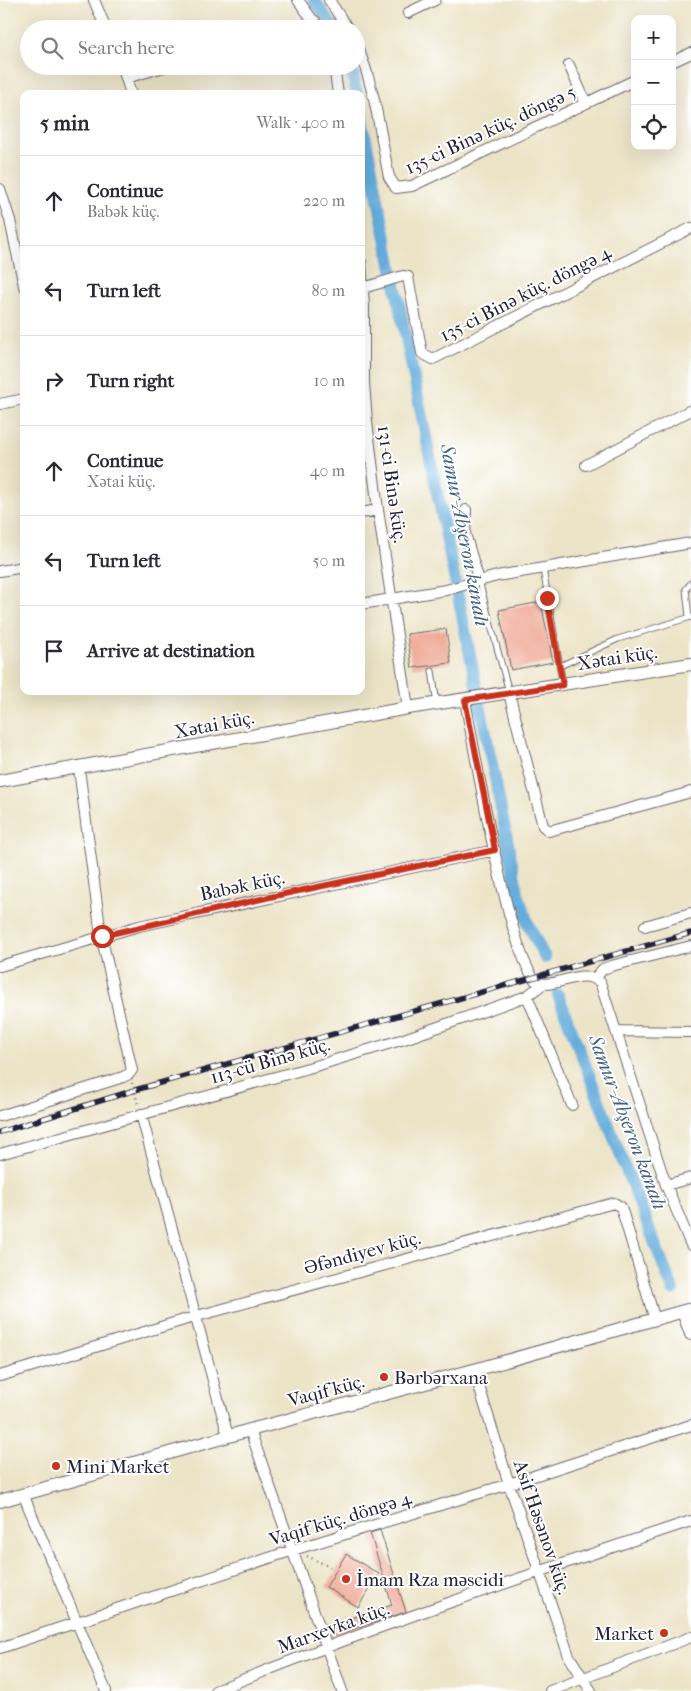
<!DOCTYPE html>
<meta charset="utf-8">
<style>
body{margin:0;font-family:"IM FELL French Canon",serif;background:#f2f2f3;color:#2b2b33}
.controls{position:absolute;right:15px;top:15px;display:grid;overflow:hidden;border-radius:10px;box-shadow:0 5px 20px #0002}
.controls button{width:45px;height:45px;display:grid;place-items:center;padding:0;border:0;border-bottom:1px solid #e1e1e2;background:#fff;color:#2b2b33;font:25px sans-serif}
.stop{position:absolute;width:15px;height:15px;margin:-11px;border:4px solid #c8321e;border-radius:50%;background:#fff}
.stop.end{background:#c8321e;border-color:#fff;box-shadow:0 1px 5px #0008}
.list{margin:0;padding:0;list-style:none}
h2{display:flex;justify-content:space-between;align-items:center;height:65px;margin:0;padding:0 20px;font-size:21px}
h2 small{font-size:16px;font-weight:400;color:#7c7c81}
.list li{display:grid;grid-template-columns:32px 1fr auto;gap:15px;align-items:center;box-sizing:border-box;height:90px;padding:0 20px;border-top:1px solid #e1e1e2}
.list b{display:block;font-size:19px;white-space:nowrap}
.list p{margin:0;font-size:16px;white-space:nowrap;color:#7c7c81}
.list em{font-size:16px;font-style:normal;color:#7c7c81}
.icon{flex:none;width:28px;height:28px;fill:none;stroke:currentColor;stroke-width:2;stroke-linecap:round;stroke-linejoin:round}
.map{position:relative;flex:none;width:691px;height:1691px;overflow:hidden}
.search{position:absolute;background:#fff;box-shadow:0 5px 20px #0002;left:20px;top:20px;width:345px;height:55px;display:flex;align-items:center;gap:12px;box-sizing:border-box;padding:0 18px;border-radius:28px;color:#7c7c81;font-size:19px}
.panel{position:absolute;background:#fff;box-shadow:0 5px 20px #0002;left:20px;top:90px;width:345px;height:605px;border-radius:10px}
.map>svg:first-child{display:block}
</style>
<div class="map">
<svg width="691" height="1691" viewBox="0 0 691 1691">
<rect width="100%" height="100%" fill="#fff"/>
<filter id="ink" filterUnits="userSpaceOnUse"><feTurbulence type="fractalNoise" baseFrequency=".02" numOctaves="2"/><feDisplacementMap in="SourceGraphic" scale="10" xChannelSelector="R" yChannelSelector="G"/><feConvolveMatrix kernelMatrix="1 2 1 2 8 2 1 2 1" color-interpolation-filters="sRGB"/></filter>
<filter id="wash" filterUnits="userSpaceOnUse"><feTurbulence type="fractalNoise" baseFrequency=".0096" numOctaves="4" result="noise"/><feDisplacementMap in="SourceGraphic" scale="20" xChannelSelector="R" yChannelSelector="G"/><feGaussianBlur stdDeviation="1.12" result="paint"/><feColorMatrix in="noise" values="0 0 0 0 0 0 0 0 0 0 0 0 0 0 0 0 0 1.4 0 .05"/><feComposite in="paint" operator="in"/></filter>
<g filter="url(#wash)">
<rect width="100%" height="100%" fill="#ece4c7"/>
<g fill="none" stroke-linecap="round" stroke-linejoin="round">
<!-- canal -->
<path stroke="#64acdb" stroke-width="12" d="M314,0L334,29
M351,66L357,94
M361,115L519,898L529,926L545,958
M558,995L673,1290"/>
</g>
<g id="blocks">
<!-- building -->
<path fill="#efa590" d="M541,602L553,662L511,670L499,610Z
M446,629L451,663L412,668L407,634Z
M380,1530L406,1612L331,1636L328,1625L392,1605L370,1533Z
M346,1554L379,1574L358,1607L326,1587Z"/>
</g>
</g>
<g filter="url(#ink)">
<use href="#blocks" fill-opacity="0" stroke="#69666c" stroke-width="1"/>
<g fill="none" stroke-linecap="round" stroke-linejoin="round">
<defs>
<path id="service" d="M543,569L563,685
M479,581L509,692
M689,617L686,589L691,583
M560,666L618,639L691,617
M432,671L437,704"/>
<path id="minor" d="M94,0L106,29
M298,0L319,29
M329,0L348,29
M408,13L435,0
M299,29L315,21
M356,44C375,85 380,134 389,177L396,188L412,186L635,80
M672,62L691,53
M569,65L586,103
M122,66L131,94
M334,66L338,94
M126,78L167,66
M0,189L10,220L24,286
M361,262L364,306V383L367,422L378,510L408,708
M363,288L403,276L408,277L422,353L433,359L691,228
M0,404L24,399
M586,465L691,410
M466,510L465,534L479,581
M361,513L378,510
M0,571L24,567
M361,604L446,590L497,576L691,543
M509,693L543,826L549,831L691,792
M465,700C474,746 509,961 538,983C560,988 580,967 600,982L666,1185L691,1245
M645,926L691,913
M0,966L139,926L495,850
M595,978L603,969L611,966L691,946
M527,996L572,1105
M617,1031L691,1032
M141,1114L228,1436
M0,1116L123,1077L129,1074L132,1070L101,935L79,769
M0,1154L319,1065L404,1039L527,996L543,984
M666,1185L691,1178
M474,1370L509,1484L569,1656L591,1691
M0,1376L197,1316L614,1203L621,1207L655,1320
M250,1430L342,1691
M23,1494L106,1691
M0,1648L293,1550L509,1484L691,1425
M215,1691C371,1627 531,1574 691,1521
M550,1691L691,1637"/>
<path id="tertiary" d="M0,781L408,708L691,664
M683,1312L691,1334
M0,1501L250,1430L474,1370L691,1309"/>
</defs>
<!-- service casing -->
<use href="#service" stroke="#69666c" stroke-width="7"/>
<!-- minor casing -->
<use href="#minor" stroke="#69666c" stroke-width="12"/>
<!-- tertiary casing -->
<use href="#tertiary" stroke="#69666c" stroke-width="14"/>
<!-- path -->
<path stroke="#69666c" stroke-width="2.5" stroke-dasharray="1 4" stroke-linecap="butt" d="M132,1083L138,1104
M307,1556L330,1567"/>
<!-- service -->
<use href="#service" stroke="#fff" stroke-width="5"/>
<!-- minor -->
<use href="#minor" stroke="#fff" stroke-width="10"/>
<!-- tertiary -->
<use href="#tertiary" stroke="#fff" stroke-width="12"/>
<defs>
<path id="rail" d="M0,1132L135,1090L691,933"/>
</defs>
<!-- rail casing -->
<use href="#rail" stroke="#22223b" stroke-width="5.5"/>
<!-- rail -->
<use href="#rail" stroke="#fff" stroke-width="4" stroke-dasharray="11" stroke-linecap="butt"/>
</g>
</g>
<g fill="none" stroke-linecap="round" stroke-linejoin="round" filter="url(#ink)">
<!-- route -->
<path stroke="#c8321e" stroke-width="6" d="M102,936L270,897L495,850L465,700L563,685L547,598"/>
</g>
<!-- markers -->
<g fill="#c8321e" stroke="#fff" stroke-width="2">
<circle cx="384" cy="1377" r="5"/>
<circle cx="56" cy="1466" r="5"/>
<circle cx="346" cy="1579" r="5"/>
<circle cx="664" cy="1633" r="5"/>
</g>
<g text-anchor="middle" stroke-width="4" stroke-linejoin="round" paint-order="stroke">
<!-- street labels -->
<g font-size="19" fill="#22223b" stroke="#fff">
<text transform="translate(490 129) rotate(-25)" y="7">135-ci Binə küç. döngə 5</text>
<text transform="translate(525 293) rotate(-27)" y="7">135-ci Binə küç. döngə 4</text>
<text transform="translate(393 484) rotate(82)" y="7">131-ci Binə küç.</text>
<text transform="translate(617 657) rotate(-9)" y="7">Xətai küç.</text>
<text transform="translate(214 724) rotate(-11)" y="7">Xətai küç.</text>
<text transform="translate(242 885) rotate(-12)" y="7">Babək küç.</text>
<text transform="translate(270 1060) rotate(-16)" y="7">113-cü Binə küç.</text>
<text transform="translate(362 1252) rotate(-15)" y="7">Əfəndiyev küç.</text>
<text transform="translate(326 1390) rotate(-15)" y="7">Vaqif küç.</text>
<text transform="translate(340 1518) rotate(-17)" y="7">Vaqif küç. döngə 4</text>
<text transform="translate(543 1527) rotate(71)" y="7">Asif Həsənov küç.</text>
<text transform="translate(333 1627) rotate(-20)" y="7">Marxevka küç.</text>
</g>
<!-- poi labels -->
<g font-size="19" fill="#22223b" stroke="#fff" text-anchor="start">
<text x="394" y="1384">Bərbərxana</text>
<text x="66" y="1473">Mini Market</text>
<text x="356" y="1586">İmam Rza məscidi</text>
<text x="654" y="1640" text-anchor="end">Market</text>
</g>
<!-- water labels -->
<g font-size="20" font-style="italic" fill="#406083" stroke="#fff">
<text transform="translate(465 535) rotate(79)" y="7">Samur-Abşeron kanalı</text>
<text transform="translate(628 1122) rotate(69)" y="7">Samur-Abşeron kanalı</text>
</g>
</g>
</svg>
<div class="controls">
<button>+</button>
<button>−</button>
<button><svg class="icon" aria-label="locate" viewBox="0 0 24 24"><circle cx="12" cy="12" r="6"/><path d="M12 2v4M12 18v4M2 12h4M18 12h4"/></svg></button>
</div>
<div class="stop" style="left:102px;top:936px"></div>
<div class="stop end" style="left:547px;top:598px"></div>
<div class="search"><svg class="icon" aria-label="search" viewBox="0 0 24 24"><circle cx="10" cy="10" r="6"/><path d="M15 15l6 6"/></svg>Search here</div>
<section class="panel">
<h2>5 min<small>Walk · 400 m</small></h2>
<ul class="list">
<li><svg class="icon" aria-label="ahead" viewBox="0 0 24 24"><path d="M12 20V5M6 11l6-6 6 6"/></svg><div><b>Continue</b><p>Babək küç.</p></div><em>220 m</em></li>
<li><svg class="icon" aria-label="left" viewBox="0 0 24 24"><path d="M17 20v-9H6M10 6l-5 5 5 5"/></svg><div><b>Turn left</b></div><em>80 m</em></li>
<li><svg class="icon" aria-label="right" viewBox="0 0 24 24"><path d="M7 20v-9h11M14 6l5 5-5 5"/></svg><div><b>Turn right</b></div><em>10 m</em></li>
<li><svg class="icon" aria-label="ahead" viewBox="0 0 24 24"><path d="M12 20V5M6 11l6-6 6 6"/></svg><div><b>Continue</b><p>Xətai küç.</p></div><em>40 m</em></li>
<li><svg class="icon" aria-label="left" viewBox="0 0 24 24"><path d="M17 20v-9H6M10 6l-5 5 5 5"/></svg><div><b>Turn left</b></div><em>50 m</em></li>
<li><svg class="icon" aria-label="arrive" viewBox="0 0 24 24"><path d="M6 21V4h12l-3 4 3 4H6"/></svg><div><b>Arrive at destination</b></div></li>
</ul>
</section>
</div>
